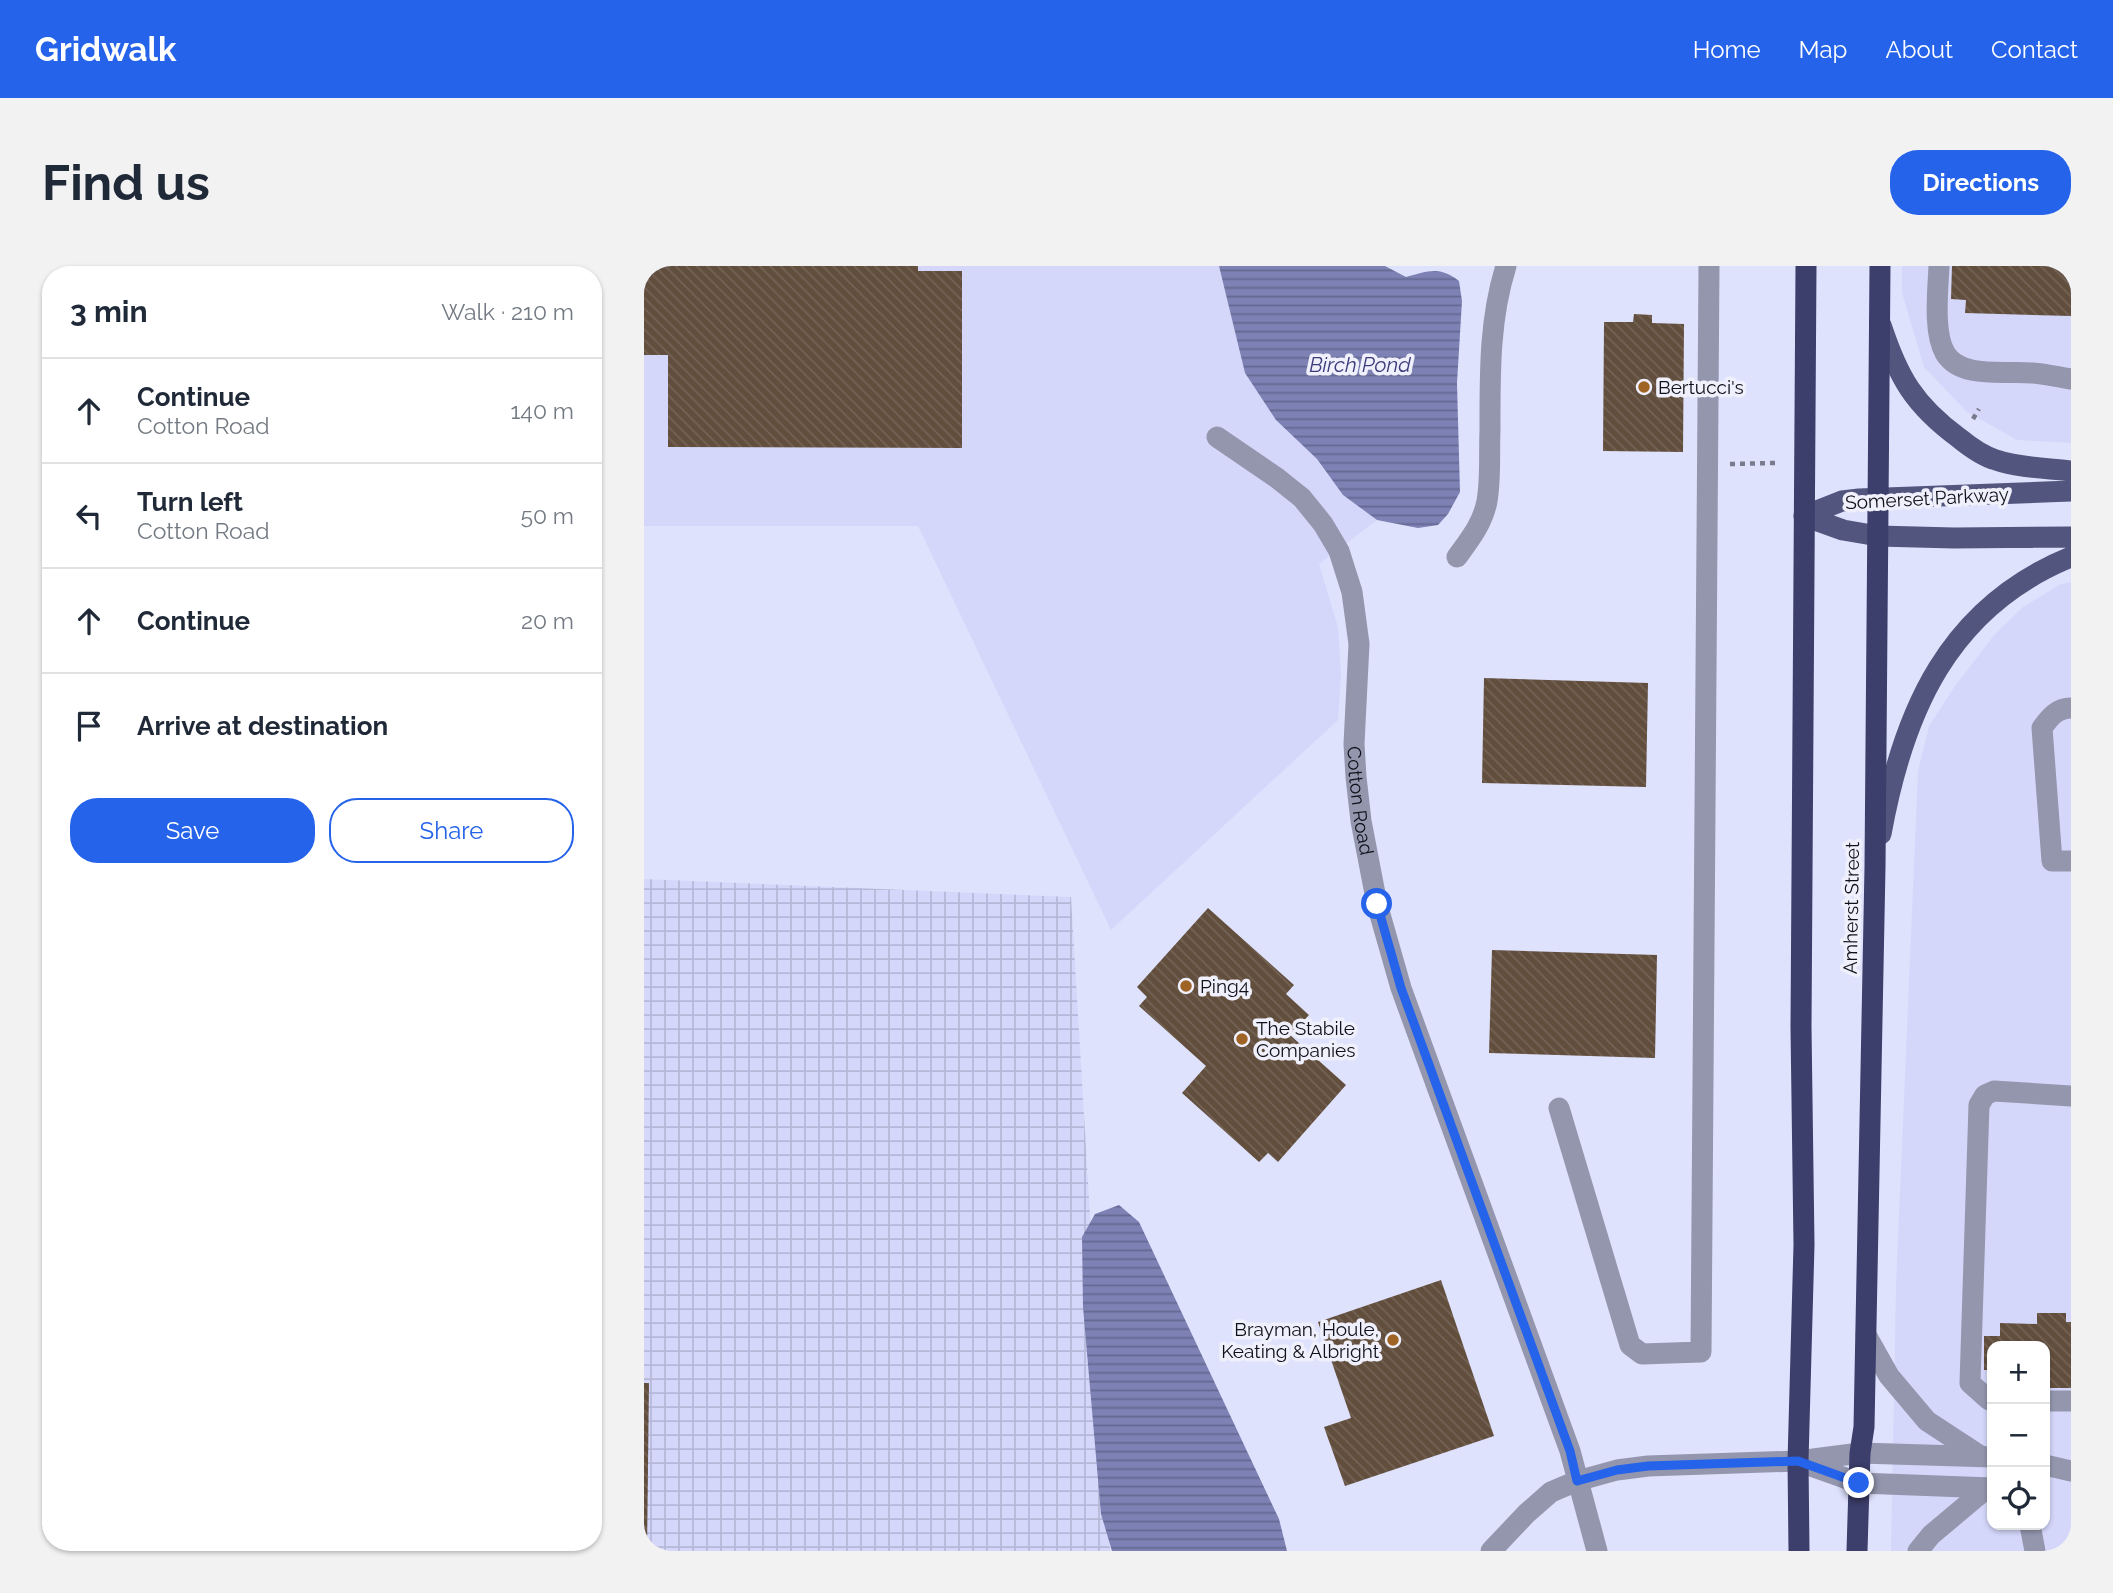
<!DOCTYPE html>
<meta charset="utf-8">
<style>
body{margin:0;font-family:Raleway,sans-serif;background:#f2f2f3;color:#1f2937}
.controls{position:absolute;right:21px;bottom:21px;display:grid;overflow:hidden;border-radius:14px;box-shadow:0 2px 5px #0004}
.controls button{width:63px;height:63px;display:grid;place-items:center;padding:0;border:0;border-bottom:2px solid #e0e1e3;background:#fff;color:#1f2937;font:35px sans-serif}
.stop{position:absolute;width:21px;height:21px;margin:-16px;border:5px solid #2563eb;border-radius:50%;background:#fff}
.stop.end{background:#2563eb;border-color:#fff;box-shadow:0 2px 7px #0008}
.list{margin:0;padding:0;list-style:none}
h2{display:flex;justify-content:space-between;align-items:center;height:91px;margin:0;padding:0 28px;font-size:30px}
h2 small{font-size:23px;font-weight:400;color:#747a83}
.list li{display:grid;grid-template-columns:46px 1fr auto;gap:21px;align-items:center;box-sizing:border-box;height:105px;padding:0 28px;border-top:2px solid #e0e1e3}
.list b{display:block;font-size:26px;white-space:nowrap}
.list p{margin:0;font-size:23px;white-space:nowrap;color:#747a83}
.list em{font-size:23px;font-style:normal;color:#747a83}
.actions{display:flex;gap:14px;padding:21px 28px}
.actions a{flex:1;padding:16px 0;border:2px solid #2563eb;border-radius:28px;text-align:center;font-size:24px;color:#2563eb}
.actions .main{background:#2563eb;color:#fff}
.icon{flex:none;width:38px;height:38px;fill:none;stroke:currentColor;stroke-width:2;stroke-linecap:round;stroke-linejoin:round}
.map{position:relative;flex:none;width:1427px;height:1285px;overflow:hidden;border-radius:28px}
header{display:flex;align-items:center;gap:42px;box-sizing:border-box;height:98px;padding:0 35px;background:#2563eb;color:#fff}
header strong{font-size:33px}
nav{display:flex;gap:38px;margin-inline-start:auto;font-size:24px}
.intro{display:flex;align-items:center;justify-content:space-between;box-sizing:border-box;height:168px;padding:0 42px}
h1{margin:0;font-size:49px}
.button{padding:18px 32px;border-radius:28px;background:#2563eb;color:#fff;font-size:24px;font-weight:700}
main{display:flex;gap:42px;padding:0 42px}
aside{flex:1;background:#fff;border-radius:28px;box-shadow:0 2px 5px #0004}
.map>svg:first-child{display:block}
</style>
<header>
<strong>Gridwalk</strong>
<nav><a>Home</a><a>Map</a><a>About</a><a>Contact</a></nav>
</header>
<div class="intro"><h1>Find us</h1><a class="button">Directions</a></div>
<main>
<aside>
<h2>3 min<small>Walk · 210 m</small></h2>
<ul class="list">
<li><svg class="icon" aria-label="ahead" viewBox="0 0 24 24"><path d="M12 20V5M6 11l6-6 6 6"/></svg><div><b>Continue</b><p>Cotton Road</p></div><em>140 m</em></li>
<li><svg class="icon" aria-label="left" viewBox="0 0 24 24"><path d="M17 20v-9H6M10 6l-5 5 5 5"/></svg><div><b>Turn left</b><p>Cotton Road</p></div><em>50 m</em></li>
<li><svg class="icon" aria-label="ahead" viewBox="0 0 24 24"><path d="M12 20V5M6 11l6-6 6 6"/></svg><div><b>Continue</b></div><em>20 m</em></li>
<li><svg class="icon" aria-label="arrive" viewBox="0 0 24 24"><path d="M6 21V4h12l-3 4 3 4H6"/></svg><div><b>Arrive at destination</b></div></li>
</ul>
<div class="actions"><a class="main">Save</a><a>Share</a></div>
</aside>
<div class="map">
<svg width="1427" height="1285" viewBox="0 0 1427 1285">
<defs>
<pattern id="industrial-grid" width="8" height="8" patternUnits="userSpaceOnUse" patternTransform="scale(1.75)"><rect width="8" height="8" fill="#d4d7fa"/><path d="M0 4h8M4 0v8" fill="none" stroke="#b5b8d6"/></pattern>
<pattern id="water-rules" width="6" height="5" patternUnits="userSpaceOnUse" patternTransform="scale(1.75)"><rect width="6" height="5" fill="#7d81b4"/><path d="M0 2.5h6" fill="none" stroke="#656892"/></pattern>
<pattern id="building-back-hatch" width="6" height="6" patternUnits="userSpaceOnUse" patternTransform="scale(1.75)"><rect width="6" height="6" fill="#624e3d"/><path d="M-1 5l2 2M0 0l6 6M5-1l2 2" fill="none" stroke="#736356"/></pattern>
</defs>
<rect width="100%" height="100%" fill="#dfe2fd"/>
<!-- built -->
<path fill="#d4d7fa" fill-rule="evenodd" d="M0,0H575L601,107L632,154L673,193L699,229L733,254L675,298L694,361L697,409L694,454L467,664L274,260H0Z
M1258,0H1427V177L1373,174L1323,146L1280,101L1258,27Z
M1427,316V1285H1247L1252,1020L1274,505L1285,460L1311,420L1351,368L1379,341L1417,318ZM1348,1080H1401V1259H1348Z"/>
<!-- industrial -->
<path fill="url(#industrial-grid)" d="M0,613L427,631L466,1285H0Z"/>
<!-- water -->
<path fill="url(#water-rules)" d="M575,0H741L762,11C785,5 795,0 815,15L818,35L813,117L816,226L804,248L794,259L774,262L733,254L699,229L673,193L632,154L601,107Z
M475,939L495,956L635,1253L643,1285H468L457,1248L439,1041L438,971L451,948Z"/>
<!-- building -->
<path fill="url(#building-back-hatch)" d="M0,0H274V5H318V182L24,181V89H0Z
M1308,0H1427V50L1321,47L1322,34L1307,33Z
M990,48L1008,49V57L1040,58L1039,186L959,185L960,56H989Z
M840,412L1004,417L1002,521L838,517Z
M564,642L650,719L642,728L665,749L646,769L702,819L634,896L624,887L615,896L538,827L562,800L495,740L503,731L493,721Z
M848,684L1013,689L1011,792L845,787Z
M797,1014L850,1170L701,1220L680,1161L707,1152L674,1056Z
M1393,1047H1422V1056H1427V1122H1405V1117L1401,1116V1080H1348V1104H1340V1070H1356V1057L1393,1058Z
M0,1117H5L3,1285H0Z"/>
<g fill="none" stroke-linecap="round" stroke-linejoin="round">
<!-- path -->
<path stroke="#797b8d" stroke-width="4.5" stroke-dasharray="5 5" stroke-linecap="butt" d="M1329,153L1335,143
M1086,198L1131,197"/>
<!-- minor -->
<g stroke="#9396ad" stroke-width="21">
<path d="M1295,0C1294,24 1289,66 1301,87C1317,114 1363,104 1389,107C1402,108 1414,111 1427,113"/>
<path id="s1" d="M573,171L633,212L658,232L679,258L695,285L708,326L715,378L710,478L712,511L717,555L733,638L757,722L926,1185L953,1285"/>
<path d="M813,291C826,273 839,257 843,235C847,212 845,188 846,165C846,109 845,54 862,0"/>
<path d="M1427,442C1413,442 1406,451 1398,462L1408,595H1427"/>
<path d="M915,842L986,1079L998,1088L1057,1086L1065,0"/>
<path d="M1222,1069L1245,1110L1283,1155L1335,1189"/>
<path d="M1348,1134H1345L1326,1117L1335,839L1341,829L1350,825L1427,830"/>
<path d="M1401,1135H1427"/>
<path d="M1159,1197L1215,1217L1348,1222"/>
<path d="M1401,1199L1427,1205"/>
<path d="M1386,1259L1391,1285"/>
<path d="M847,1285L883,1247L907,1226L933,1215L973,1204L1004,1200L1154,1195L1216,1187L1348,1191"/>
<path d="M1274,1285L1287,1269L1343,1222"/>
</g>
<!-- major -->
<path stroke="#52557d" stroke-width="21" d="M1237,59C1254,111 1270,139 1315,172C1326,181 1338,190 1352,194C1376,202 1402,202 1427,205
M1160,250L1198,235L1215,233L1427,225
M1160,250L1199,264L1234,270L1310,272L1427,271
M1237,568C1259,446 1304,341 1427,291"/>
<!-- highway -->
<path stroke="#3c3e6b" stroke-width="21" d="M1155,1285L1154,1195L1160,979L1157,761L1162,0
M1213,1285L1216,1187L1220,1161L1231,601L1236,0"/>
</g>
<g fill="none" stroke-linecap="round" stroke-linejoin="round">
<!-- route -->
<path stroke="#2563eb" stroke-width="9" d="M733,638L757,722L926,1185L933,1215L973,1204L1004,1200L1154,1195L1215,1217"/>
</g>
<!-- markers -->
<g fill="#9f6425" stroke="#eff0fb" stroke-width="2.5">
<circle cx="1000" cy="121" r="7"/>
<circle cx="542" cy="720" r="7"/>
<circle cx="598" cy="773" r="7"/>
<circle cx="749" cy="1074" r="7"/>
</g>
<g text-anchor="middle" stroke-width="7" stroke-linejoin="round" paint-order="stroke">
<!-- poi labels -->
<g font-size="19" fill="#0f1019" stroke="#eff0fb" text-anchor="start">
<text x="1014" y="128">Bertucci's</text>
<text x="556" y="727">Ping4</text>
<text x="612" y="769">The Stabile<tspan x="612" dy="22">Companies</tspan></text>
<text x="735" y="1070" text-anchor="end">Brayman, Houle,<tspan x="735" dy="22">Keating &amp; Albright</tspan></text>
</g>
<!-- street labels -->
<g font-size="19" fill="#0f1019" stroke="#eff0fb">
<text transform="translate(1283 232) rotate(-3)" y="7">Somerset Parkway</text>
<text dy="7" stroke="none"><textPath href="#s1" startOffset="422">Cotton Road</textPath></text>
<text transform="translate(1207 642) rotate(-89)" y="7">Amherst Street</text>
</g>
<!-- water labels -->
<g font-size="21" font-style="italic" fill="#3c3b7c" stroke="#eff0fb">
<text x="716" y="106">Birch Pond</text>
</g>
</g>
</svg>
<div class="controls">
<button>+</button>
<button>−</button>
<button><svg class="icon" aria-label="locate" viewBox="0 0 24 24"><circle cx="12" cy="12" r="6"/><path d="M12 2v4M12 18v4M2 12h4M18 12h4"/></svg></button>
</div>
<div class="stop" style="left:733px;top:638px"></div>
<div class="stop end" style="left:1215px;top:1217px"></div>
</div>
</main>
